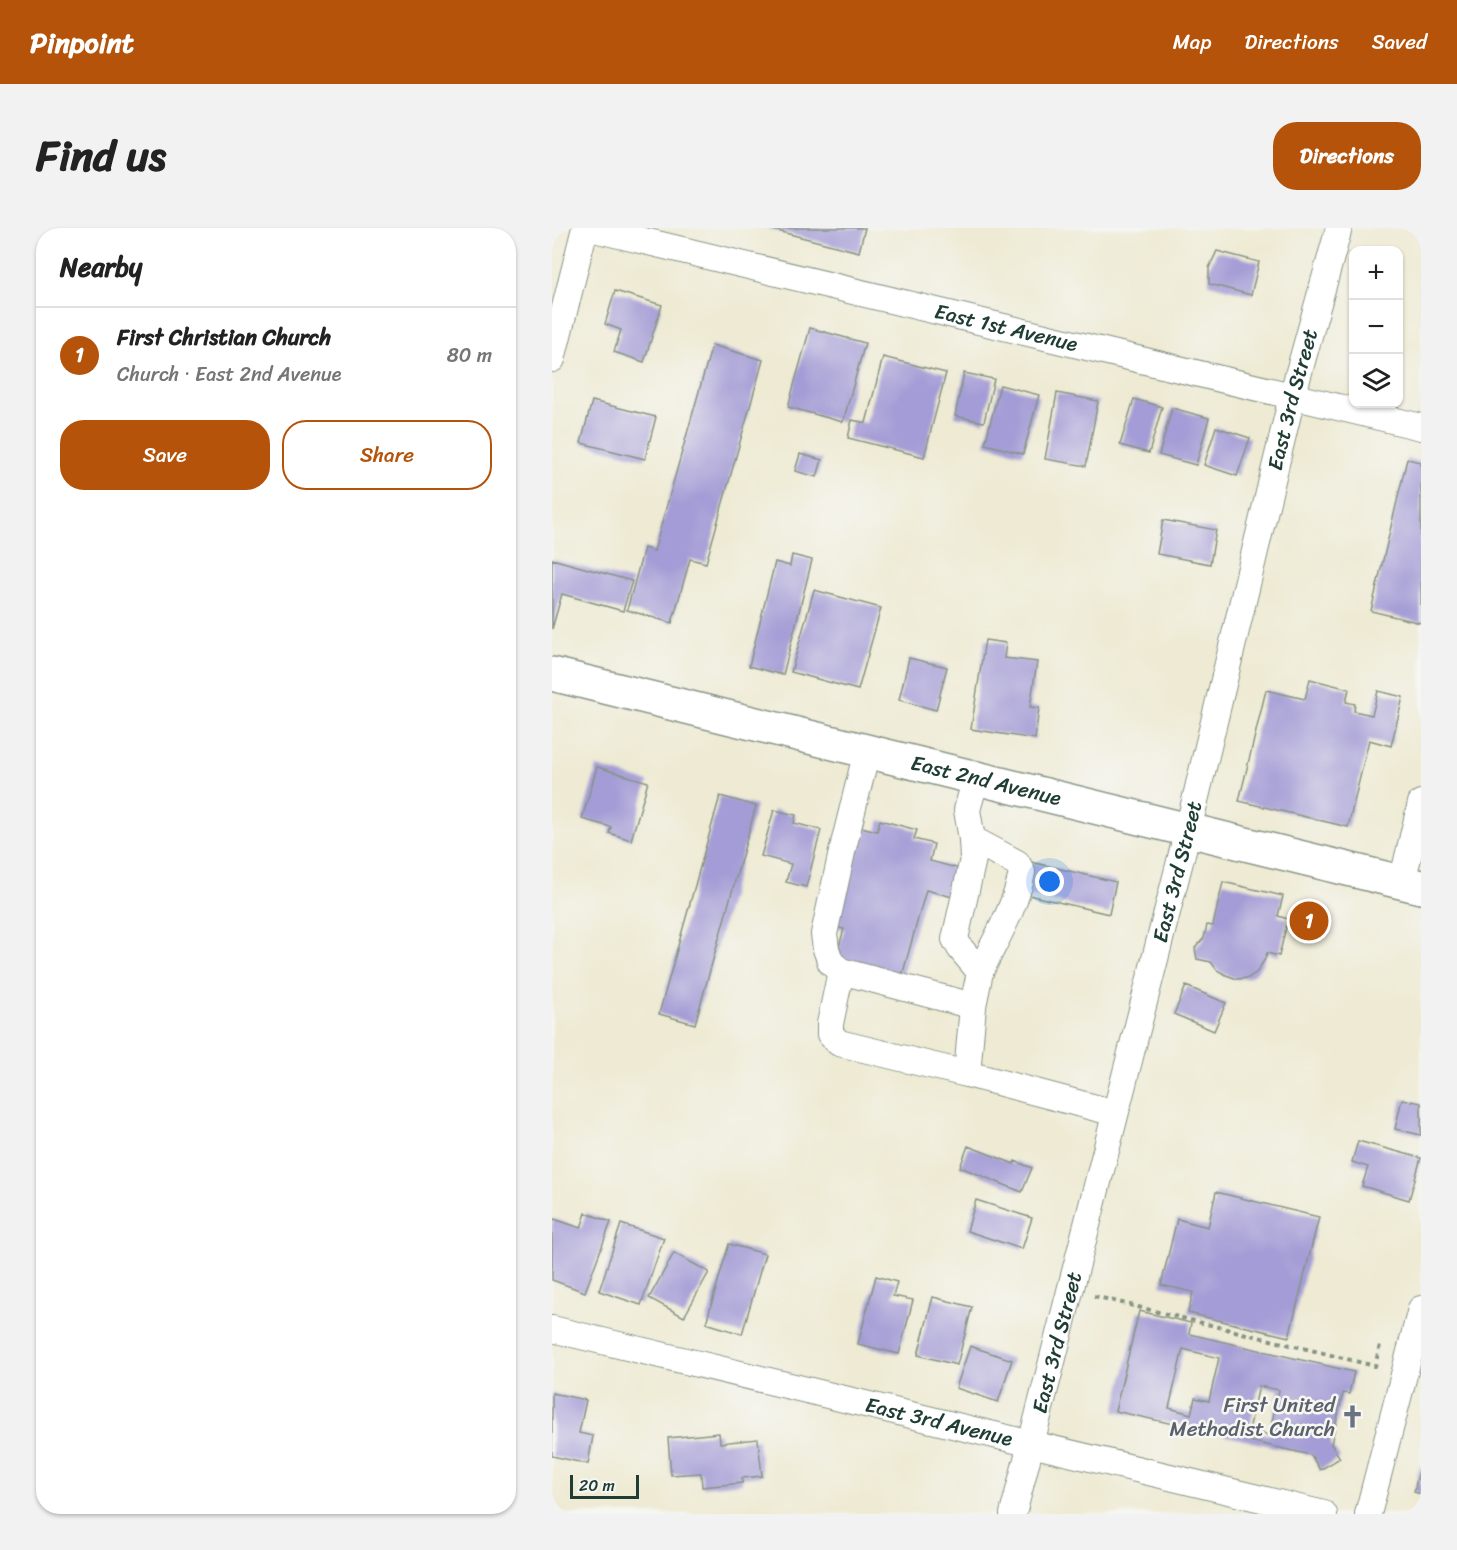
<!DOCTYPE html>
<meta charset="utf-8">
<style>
body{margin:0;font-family:Sriracha,sans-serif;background:#f2f2f2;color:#222}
.controls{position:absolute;right:18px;top:18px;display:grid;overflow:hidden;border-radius:12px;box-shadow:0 2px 4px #0004}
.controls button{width:54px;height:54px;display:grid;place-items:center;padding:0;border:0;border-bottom:2px solid #e0e0e0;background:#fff;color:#222;font:30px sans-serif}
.scale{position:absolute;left:18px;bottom:15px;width:69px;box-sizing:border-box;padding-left:6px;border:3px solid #1f3d34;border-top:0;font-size:16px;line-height:21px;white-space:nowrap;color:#1f3d34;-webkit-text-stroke:4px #f6f6f2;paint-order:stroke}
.you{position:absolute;left:498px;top:654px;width:21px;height:21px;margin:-15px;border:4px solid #fff;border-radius:50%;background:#1a73e8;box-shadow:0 0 0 9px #1a73e833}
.badge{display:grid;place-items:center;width:39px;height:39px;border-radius:50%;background:#b45309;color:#fff;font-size:20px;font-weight:700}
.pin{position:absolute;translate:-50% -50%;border:3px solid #fff;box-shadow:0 2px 6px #0006}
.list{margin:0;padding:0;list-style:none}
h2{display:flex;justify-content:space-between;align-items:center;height:78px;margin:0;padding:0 24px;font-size:26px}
h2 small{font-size:20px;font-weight:400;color:#767676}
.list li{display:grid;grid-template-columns:39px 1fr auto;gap:18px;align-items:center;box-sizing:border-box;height:96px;padding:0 24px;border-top:2px solid #e0e0e0}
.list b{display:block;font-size:22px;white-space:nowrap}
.list p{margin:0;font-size:20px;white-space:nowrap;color:#767676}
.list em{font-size:20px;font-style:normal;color:#767676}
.actions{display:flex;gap:12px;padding:18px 24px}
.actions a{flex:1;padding:14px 0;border:2px solid #b45309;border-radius:24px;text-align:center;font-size:21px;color:#b45309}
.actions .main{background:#b45309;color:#fff}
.icon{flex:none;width:33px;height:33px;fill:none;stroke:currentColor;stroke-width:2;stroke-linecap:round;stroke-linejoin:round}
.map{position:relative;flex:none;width:869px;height:1286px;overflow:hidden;border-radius:24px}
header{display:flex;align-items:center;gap:36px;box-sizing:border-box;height:84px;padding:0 30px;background:#b45309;color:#fff}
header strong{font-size:28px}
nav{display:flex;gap:33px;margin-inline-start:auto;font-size:21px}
.intro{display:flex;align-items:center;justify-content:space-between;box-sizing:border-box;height:144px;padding:0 36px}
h1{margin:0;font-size:42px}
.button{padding:15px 27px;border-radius:24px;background:#b45309;color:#fff;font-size:21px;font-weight:700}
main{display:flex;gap:36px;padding:0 36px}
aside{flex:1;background:#fff;border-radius:24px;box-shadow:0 2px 4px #0004}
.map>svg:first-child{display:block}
</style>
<header>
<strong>Pinpoint</strong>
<nav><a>Map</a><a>Directions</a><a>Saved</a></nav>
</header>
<div class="intro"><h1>Find us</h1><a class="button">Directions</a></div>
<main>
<aside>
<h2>Nearby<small></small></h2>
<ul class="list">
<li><span class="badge">1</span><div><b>First Christian Church</b><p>Church · East 2nd Avenue</p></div><em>80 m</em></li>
</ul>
<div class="actions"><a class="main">Save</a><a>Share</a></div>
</aside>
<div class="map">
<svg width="869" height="1286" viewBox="0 0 869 1286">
<rect width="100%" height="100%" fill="#f6f6f2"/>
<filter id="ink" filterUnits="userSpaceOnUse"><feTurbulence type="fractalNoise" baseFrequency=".0167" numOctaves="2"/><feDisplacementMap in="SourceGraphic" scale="12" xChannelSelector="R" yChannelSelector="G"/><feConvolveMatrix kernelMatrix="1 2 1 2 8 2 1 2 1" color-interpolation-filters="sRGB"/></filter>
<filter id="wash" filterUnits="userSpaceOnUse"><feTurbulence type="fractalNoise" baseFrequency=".008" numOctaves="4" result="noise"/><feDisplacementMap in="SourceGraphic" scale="24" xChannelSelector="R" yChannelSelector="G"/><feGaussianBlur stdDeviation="1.35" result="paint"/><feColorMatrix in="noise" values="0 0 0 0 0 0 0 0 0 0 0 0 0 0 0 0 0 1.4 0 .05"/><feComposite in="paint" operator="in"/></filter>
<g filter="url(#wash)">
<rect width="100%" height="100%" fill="#eeead3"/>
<g id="blocks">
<!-- building -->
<path fill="#a49cd6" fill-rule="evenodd" d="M214,0H313L307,24Z
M665,23L707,34L699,67L657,56V40Z
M63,63L110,77L92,134L62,124L69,102L53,96Z
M258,100L313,115L291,194L236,179Z
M160,117L211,132L154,335L138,331L120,395L75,382L92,320L102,323Z
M331,129L394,145L372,229L296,210L300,192L314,195Z
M412,145L442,151L432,194L403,188Z
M448,157L487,167L471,226L433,216Z
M505,165L546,173L534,238L493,231Z
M582,171L610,179L597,225L568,217Z
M40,173L104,189L93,231L29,215Z
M620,180L657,190L644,237L607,227Z
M664,199L698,210L685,248L652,237Z
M248,226L270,232L265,249L243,243Z
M855,231L869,234V395L819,383Z
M611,292L664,302L658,336L605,326Z
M240,327L260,332L231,447L197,438L223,334L238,338Z
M0,331L80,353L71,383L10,366L0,401Z
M262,362L329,380L306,462L239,444Z
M433,412L454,415L452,430L485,434L478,479L487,480L483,511L419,501Z
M357,430L395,439L384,482L347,472Z
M758,451L797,461L794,474L803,476L802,483L820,487L826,463L851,469L839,518L817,512L796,599L687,573L714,462L753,471Z
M45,539L96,554L79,612L57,605L59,599L30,591Z
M168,568L204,578L143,796L107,786Z
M222,582L244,587L242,595L269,602L254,659L234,654L239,636L209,628Z
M328,592L365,602L362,611L382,616L378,633L416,643L408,671L374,662L350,748L284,729L292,701L277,698L305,598L325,603Z
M479,634L564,654L557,686L472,666Z
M671,654L731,668L726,688L736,691L727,728L715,725L713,731L705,744L696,750L685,751L674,747L665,742L659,734L645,731L643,720L652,710L655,697L661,698Z
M634,758L674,775L662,803L622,786Z
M850,871L869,875V907L843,901Z
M806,913L869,930L857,972L810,958L816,939L800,934Z
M416,918L462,936L463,933L480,940L470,964L408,939Z
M664,964L767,989L737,1109L636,1085L641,1064L609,1057L625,991L656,999Z
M424,972L480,990L470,1021L415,1003Z
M34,985L59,994L33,1064L0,1052V995L2,991L29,1000Z
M69,996L112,1010L89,1077L47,1063Z
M177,1016L213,1026L190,1106L154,1095Z
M122,1025L157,1044L132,1089L97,1070Z
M324,1048L345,1054L341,1068L361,1072L347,1126L306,1116Z
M381,1069L420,1079L405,1137L366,1127Z
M587,1083L639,1095L637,1106L802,1144L797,1166L791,1165L779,1216L788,1230L768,1242L759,1227L563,1183ZM631,1121L667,1130L657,1173L643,1170L639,1186L617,1180ZM707,1158L727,1162L717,1207L697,1202Z
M418,1118L460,1132L446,1174L404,1160Z
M0,1165L34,1172L27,1205L41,1208L36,1236L0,1228Z
M167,1205L168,1215L206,1211L210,1248L190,1250V1255L150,1259L149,1245L119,1247L116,1210Z
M868,1238H869V1266L862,1264Z"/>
</g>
</g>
<g filter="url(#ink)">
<use href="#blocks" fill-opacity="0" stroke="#869484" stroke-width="1.5"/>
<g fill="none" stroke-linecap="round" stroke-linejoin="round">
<defs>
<g id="minor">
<path id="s1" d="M38,0L869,199"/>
<path d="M0,131L33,0"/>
<path d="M315,523L290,624L272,706L274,721L279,735L289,743L421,778L415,846L563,885"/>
<path d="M420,611L465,635L470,644C464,679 443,712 428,744"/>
<path d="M850,654L869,575"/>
<path d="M289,743L278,796V806L287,815L415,846"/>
<path d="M421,778L428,744L408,720L403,711L421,631L420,611L415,582L424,550"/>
<path id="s2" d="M0,1101L772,1286"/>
<path id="s3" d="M461,1286L636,602L740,169L787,0"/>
<path d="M816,1286L869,1081"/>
</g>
<g id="major">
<path id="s4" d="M0,446L869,659"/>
</g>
</defs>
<!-- minor casing -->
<use href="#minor" stroke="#869484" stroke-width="28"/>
<!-- major casing -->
<use href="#major" stroke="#869484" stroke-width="36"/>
<!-- path -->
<path stroke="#869484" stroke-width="4" stroke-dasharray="4.5 4.5" stroke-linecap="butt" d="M542,1068L823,1138L828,1117"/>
<!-- minor -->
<use href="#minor" stroke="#fff" stroke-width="26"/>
<!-- major -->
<use href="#major" stroke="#fff" stroke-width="33"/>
</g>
</g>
<!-- icons -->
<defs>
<symbol id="church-bare" viewBox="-9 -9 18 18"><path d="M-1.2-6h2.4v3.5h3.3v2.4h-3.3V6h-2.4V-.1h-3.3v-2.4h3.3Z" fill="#6b7280" stroke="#f6f6f2" stroke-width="2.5" paint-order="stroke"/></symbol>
</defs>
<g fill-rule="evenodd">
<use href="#church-bare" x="784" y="1172" width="33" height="33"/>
</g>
<g text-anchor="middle" stroke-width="5" stroke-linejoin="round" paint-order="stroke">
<!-- street labels -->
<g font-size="21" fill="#1f3d34" stroke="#f6f6f2">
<text dy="7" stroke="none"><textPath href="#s1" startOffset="428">East 1st Avenue</textPath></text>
<text dy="7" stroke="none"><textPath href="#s3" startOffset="1149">East 3rd Street</textPath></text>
<text dy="7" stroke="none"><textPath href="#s4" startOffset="447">East 2nd Avenue</textPath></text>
<text dy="7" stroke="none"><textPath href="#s3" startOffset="663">East 3rd Street</textPath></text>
<text dy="7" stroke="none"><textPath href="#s3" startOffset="177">East 3rd Street</textPath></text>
<text dy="7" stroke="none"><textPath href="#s2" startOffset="398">East 3rd Avenue</textPath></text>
</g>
<!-- worship labels -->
<g font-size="21" fill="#5b616d" stroke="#f6f6f2" text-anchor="end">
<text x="783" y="1184">First United<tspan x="783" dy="24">Methodist Church</tspan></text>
</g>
</g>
</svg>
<div class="controls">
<button>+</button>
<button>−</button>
<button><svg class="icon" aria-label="layers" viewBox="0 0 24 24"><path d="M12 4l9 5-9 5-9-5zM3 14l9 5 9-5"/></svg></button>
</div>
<div class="scale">20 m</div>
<div class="you"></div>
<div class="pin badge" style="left:757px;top:693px">1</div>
</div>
</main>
